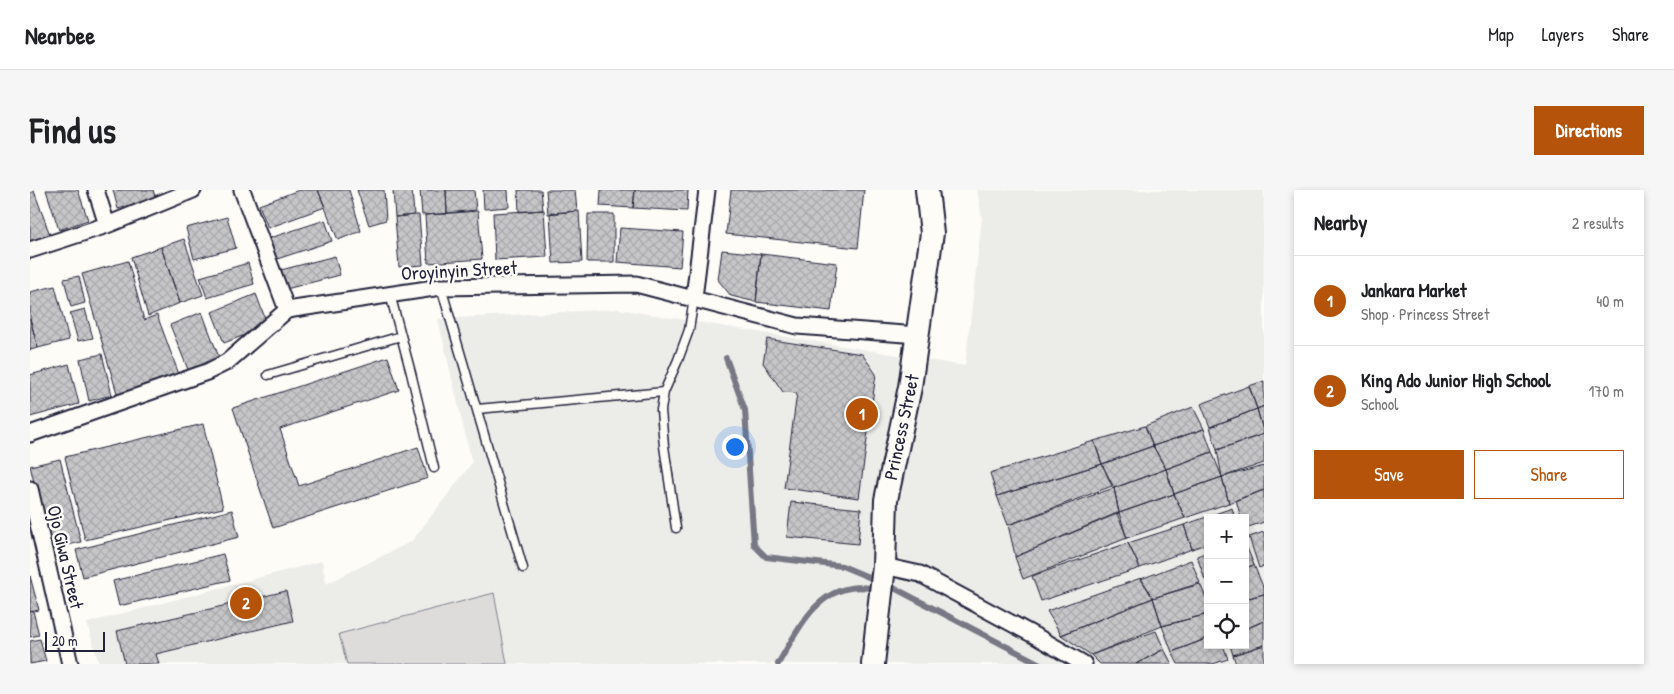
<!DOCTYPE html>
<meta charset="utf-8">
<style>
body{margin:0;font-family:"Patrick Hand",sans-serif;background:#f6f6f6;color:#202124}
.controls{position:absolute;right:15px;bottom:15px;display:grid;overflow:hidden;border-radius:0px;box-shadow:0 2px 8px #0003}
.controls button{width:45px;height:45px;display:grid;place-items:center;padding:0;border:0;border-bottom:1px solid #e0e0e0;background:#fff;color:#202124;font:25px sans-serif}
.scale{position:absolute;left:15px;bottom:12px;width:60px;box-sizing:border-box;padding-left:5px;border:2px solid #22223b;border-top:0;font-size:14px;line-height:18px;white-space:nowrap;color:#22223b;-webkit-text-stroke:4px #fdfcf7;paint-order:stroke}
.you{position:absolute;left:704px;top:256px;width:18px;height:18px;margin:-12px;border:4px solid #fff;border-radius:50%;background:#1a73e8;box-shadow:0 0 0 8px #1a73e833}
.badge{display:grid;place-items:center;width:32px;height:32px;border-radius:50%;background:#b45309;color:#fff;font-size:16px;font-weight:700}
.pin{position:absolute;translate:-50% -50%;border:2px solid #fff;box-shadow:0 1px 5px #0006}
.list{margin:0;padding:0;list-style:none}
h2{display:flex;justify-content:space-between;align-items:center;height:65px;margin:0;padding:0 20px;font-size:21px}
h2 small{font-size:16px;font-weight:400;color:#757577}
.list li{display:grid;grid-template-columns:32px 1fr auto;gap:15px;align-items:center;box-sizing:border-box;height:90px;padding:0 20px;border-top:1px solid #e0e0e0}
.list b{display:block;font-size:19px;white-space:nowrap}
.list p{margin:0;font-size:16px;white-space:nowrap;color:#757577}
.list em{font-size:16px;font-style:normal;color:#757577}
.actions{display:flex;gap:10px;padding:15px 20px}
.actions a{flex:1;padding:11px 0;border:1px solid #b45309;border-radius:0px;text-align:center;font-size:18px;color:#b45309}
.actions .main{background:#b45309;color:#fff}
.icon{flex:none;width:28px;height:28px;fill:none;stroke:currentColor;stroke-width:2;stroke-linecap:round;stroke-linejoin:round}
.map{position:relative;flex:none;width:1234px;height:474px;overflow:hidden;border-radius:0px}
header{display:flex;align-items:center;gap:30px;box-sizing:border-box;height:70px;padding:0 25px;background:#fff;border-bottom:1px solid #e0e0e0}
header strong{font-size:24px}
nav{display:flex;gap:28px;margin-inline-start:auto;font-size:18px}
.intro{display:flex;align-items:center;justify-content:space-between;box-sizing:border-box;height:120px;padding:0 30px}
h1{margin:0;font-size:35px}
.button{padding:12px 22px;border-radius:0px;background:#b45309;color:#fff;font-size:18px;font-weight:700}
main{display:flex;gap:30px;padding:0 30px}
aside{flex:1;background:#fff;border-radius:0px;box-shadow:0 2px 8px #0003}
.map>svg:first-child{display:block}
</style>
<header>
<strong>Nearbee</strong>
<nav><a>Map</a><a>Layers</a><a>Share</a></nav>
</header>
<div class="intro"><h1>Find us</h1><a class="button">Directions</a></div>
<main>
<div class="map">
<svg width="1234" height="474" viewBox="0 0 1234 474">
<defs>
<pattern id="building-cross-hatch" width="8" height="8" patternUnits="userSpaceOnUse" patternTransform="scale(1.25)"><rect width="8" height="8" fill="#c6c6c8"/><path d="M0 0l8 8M0 8l8-8" fill="none" stroke="#aaaaad"/></pattern>
</defs>
<rect width="100%" height="100%" fill="#fdfcf7"/>
<filter id="ink" filterUnits="userSpaceOnUse"><feTurbulence type="fractalNoise" baseFrequency=".02" numOctaves="2"/><feDisplacementMap in="SourceGraphic" scale="10" xChannelSelector="R" yChannelSelector="G"/><feConvolveMatrix kernelMatrix="1 2 1 2 8 2 1 2 1" color-interpolation-filters="sRGB"/></filter>
<g filter="url(#ink)">
<!-- built -->
<path fill="#ecece9" fill-rule="evenodd" d="M947,0H1234V474H477L464,403L310,443L317,474H69L57,433L292,371L296,394L382,351L442,273L408,129L588,119L935,176L952,28ZM1178,328H1215V455H1178Z"/>
<!-- pitch -->
<path fill="#dddcdb" stroke="#807f8b" d="M464,403L477,474H317L309,444Z"/>
<g fill="none" stroke-linecap="round" stroke-linejoin="round">
<!-- stream -->
<path stroke="#787885" stroke-width="6" d="M696,168L715,220L724,355L736,367L812,376L848,391
M857,395L868,400
M865,399L868,400L1010,474
M748,474C765,445 783,404 820,398C829,396 839,398 847,399"/>
</g>
<!-- building -->
<path fill="url(#building-cross-hatch)" stroke="#22223b" d="M16,0H48L58,30L29,40Z
M83,0H123L126,9L88,19Z
M269,0H288L295,17L238,38L229,15Z
M288,0H319L331,41L308,50Z
M327,0H354L356,30L339,35Z
M363,0H382L384,25L365,27Z
M390,0H416L417,24L392,25Z
M416,0H444L446,20L417,23Z
M453,0H478L479,17L454,19Z
M488,0H511L513,20L489,22Z
M516,0H545L547,21L518,24Z
M571,0H605L603,18L570,16Z
M605,0H658L657,21L603,18Z
M701,0H834L828,58L696,44Z
M4,1L20,45L0,52V3Z
M514,20L517,67L465,70L463,23Z
M448,21L452,69L398,73L395,25Z
M549,21L552,72L523,73L520,23Z
M558,24H584V72H557Z
M384,25H389L393,75L369,77L365,27Z
M197,27L206,58L164,69L156,38Z
M295,30L302,51L244,70L237,49Z
M590,38L653,42L650,77L587,72Z
M154,49L173,105L150,113L131,57Z
M131,57L150,113L118,126L101,67Z
M692,60L731,64L726,112L701,106L688,90Z
M731,64L807,73L801,121L726,112Z
M305,66L310,85L256,99L251,80Z
M98,71L114,130L127,125L151,190L89,210L52,84Z
M218,73L224,94L177,108L170,87Z
M49,86L55,113L41,117L34,89Z
M25,96L39,150L8,158L0,129V102Z
M226,104L238,136L194,153L182,122Z
M55,119L63,148L48,151L40,123Z
M172,122L190,170L159,182L140,135Z
M0,129L8,158L0,160Z
M737,149L832,164L846,184L829,308L754,298L767,203L753,202L733,173Z
M72,164L82,205L59,211L50,169Z
M358,167L369,200L250,239L269,296L388,257L398,288L243,338L203,218Z
M39,174L49,214L0,227V185Z
M1234,191V216L1227,219L1219,196Z
M1219,196L1227,219L1180,237L1171,214Z
M1234,216V244L1227,219Z
M1163,217L1174,239L1123,256L1115,236Z
M1227,219L1234,244L1187,260L1180,237Z
M173,234L193,318L55,350L35,267Z
M1115,236L1123,256L1072,274L1064,251Z
M1174,239L1182,262L1136,279L1123,256Z
M1234,244V273L1192,287L1187,260Z
M1064,251L1072,274L967,306L960,283Z
M1123,256L1136,279L1084,298L1072,274Z
M1182,262L1192,287L1144,304L1136,279Z
M30,269L51,352L21,359L0,276Z
M1072,274L1082,296L978,335L967,306Z
M1234,276V300L1199,313L1192,287Z
M1136,279L1144,304L1089,323L1084,298Z
M1192,287L1199,313L1155,328L1144,304Z
M1084,298L1089,323L985,367V365L978,335Z
M1234,300V332L1215,338V328H1211L1206,310Z
M1144,304L1155,328L1097,348L1089,323Z
M761,312L831,319L828,354L757,347Z
M1202,318L1205,328H1178V353L1162,359L1154,335Z
M202,320L209,347L53,387L46,360Z
M1087,323L1097,348L993,389L985,367Z
M1154,335L1162,359L1110,378L1098,353Z
M1234,342V376L1229,378L1219,347Z
M1098,353L1110,378L1011,411L1002,386Z
M1215,353L1224,375L1215,378Z
M1178,362V389L1175,390L1167,366Z
M193,364L200,390L89,416L83,391Z
M1161,370L1170,393L1123,408L1111,389Z
M1224,375L1234,399V404L1215,409V378Z
M0,386L9,420L0,422Z
M1111,388L1123,408L1031,445L1017,421Z
M1170,394L1178,412V424L1132,436L1123,408Z
M256,401L263,431L126,464L129,474H95L87,441Z
M1234,404V431L1215,439V409Z
M1123,408L1132,436L1061,465L1031,445Z
M3,421L9,445L0,447V422Z
M1178,424V448L1142,462L1132,436Z
M1234,431V455L1203,465L1200,455H1215V439Z
M1126,441L1134,459L1106,474H1070L1061,465Z
M1178,448V455H1193L1198,469L1183,474H1148L1142,462Z
M10,449L16,471L0,474V451Z
M1234,455V474H1206L1203,465Z
M1134,459L1142,474H1106Z"/>
<g fill="none" stroke-linecap="round" stroke-linejoin="round">
<defs>
<path id="lane" d="M411,97L493,378
M360,104L381,183L404,278
M238,185L371,146
M447,219L634,202
M646,338L634,256L631,220L634,202L648,170L659,140L664,108"/>
<path id="street" d="M66,0L77,35
M212,0L257,120
M0,60L77,35L163,0
M664,108L677,0
M0,244L177,182L197,172L257,120L411,97L606,94L767,136L888,145
M0,299L40,474
M854,376L890,384L1009,448L1054,474"/>
<path id="secondary" d="M843,474L854,376L856,310L880,197L902,43L897,0"/>
</defs>
<!-- lane casing -->
<use href="#lane" stroke="#22223b" stroke-width="11"/>
<!-- street casing -->
<use href="#street" stroke="#22223b" stroke-width="19"/>
<!-- secondary casing -->
<use href="#secondary" stroke="#22223b" stroke-width="26"/>
<!-- lane -->
<use href="#lane" stroke="#fdfcf7" stroke-width="8"/>
<!-- street -->
<use href="#street" stroke="#fdfcf7" stroke-width="15"/>
<!-- secondary -->
<use href="#secondary" stroke="#fdfcf7" stroke-width="22"/>
</g>
</g>
<g text-anchor="middle" stroke-width="5" stroke-linejoin="round" paint-order="stroke">
<!-- street labels -->
<g font-size="19" fill="#22223b" stroke="#fdfcf7">
<text transform="translate(429 80) rotate(-3)" y="7">Oroyinyin Street</text>
<text transform="translate(871 237) rotate(-78)" y="7">Princess Street</text>
<text transform="translate(36 367) rotate(77)" y="7">Ojo Giwa Street</text>
</g>
</g>
</svg>
<div class="controls">
<button>+</button>
<button>−</button>
<button><svg class="icon" aria-label="locate" viewBox="0 0 24 24"><circle cx="12" cy="12" r="6"/><path d="M12 2v4M12 18v4M2 12h4M18 12h4"/></svg></button>
</div>
<div class="scale">20 m</div>
<div class="you"></div>
<div class="pin badge" style="left:832px;top:224px">1</div>
<div class="pin badge" style="left:216px;top:413px">2</div>
</div>
<aside>
<h2>Nearby<small>2 results</small></h2>
<ul class="list">
<li><span class="badge">1</span><div><b>Jankara Market</b><p>Shop · Princess Street</p></div><em>40 m</em></li>
<li><span class="badge">2</span><div><b>King Ado Junior High School</b><p>School</p></div><em>170 m</em></li>
</ul>
<div class="actions"><a class="main">Save</a><a>Share</a></div>
</aside>
</main>
